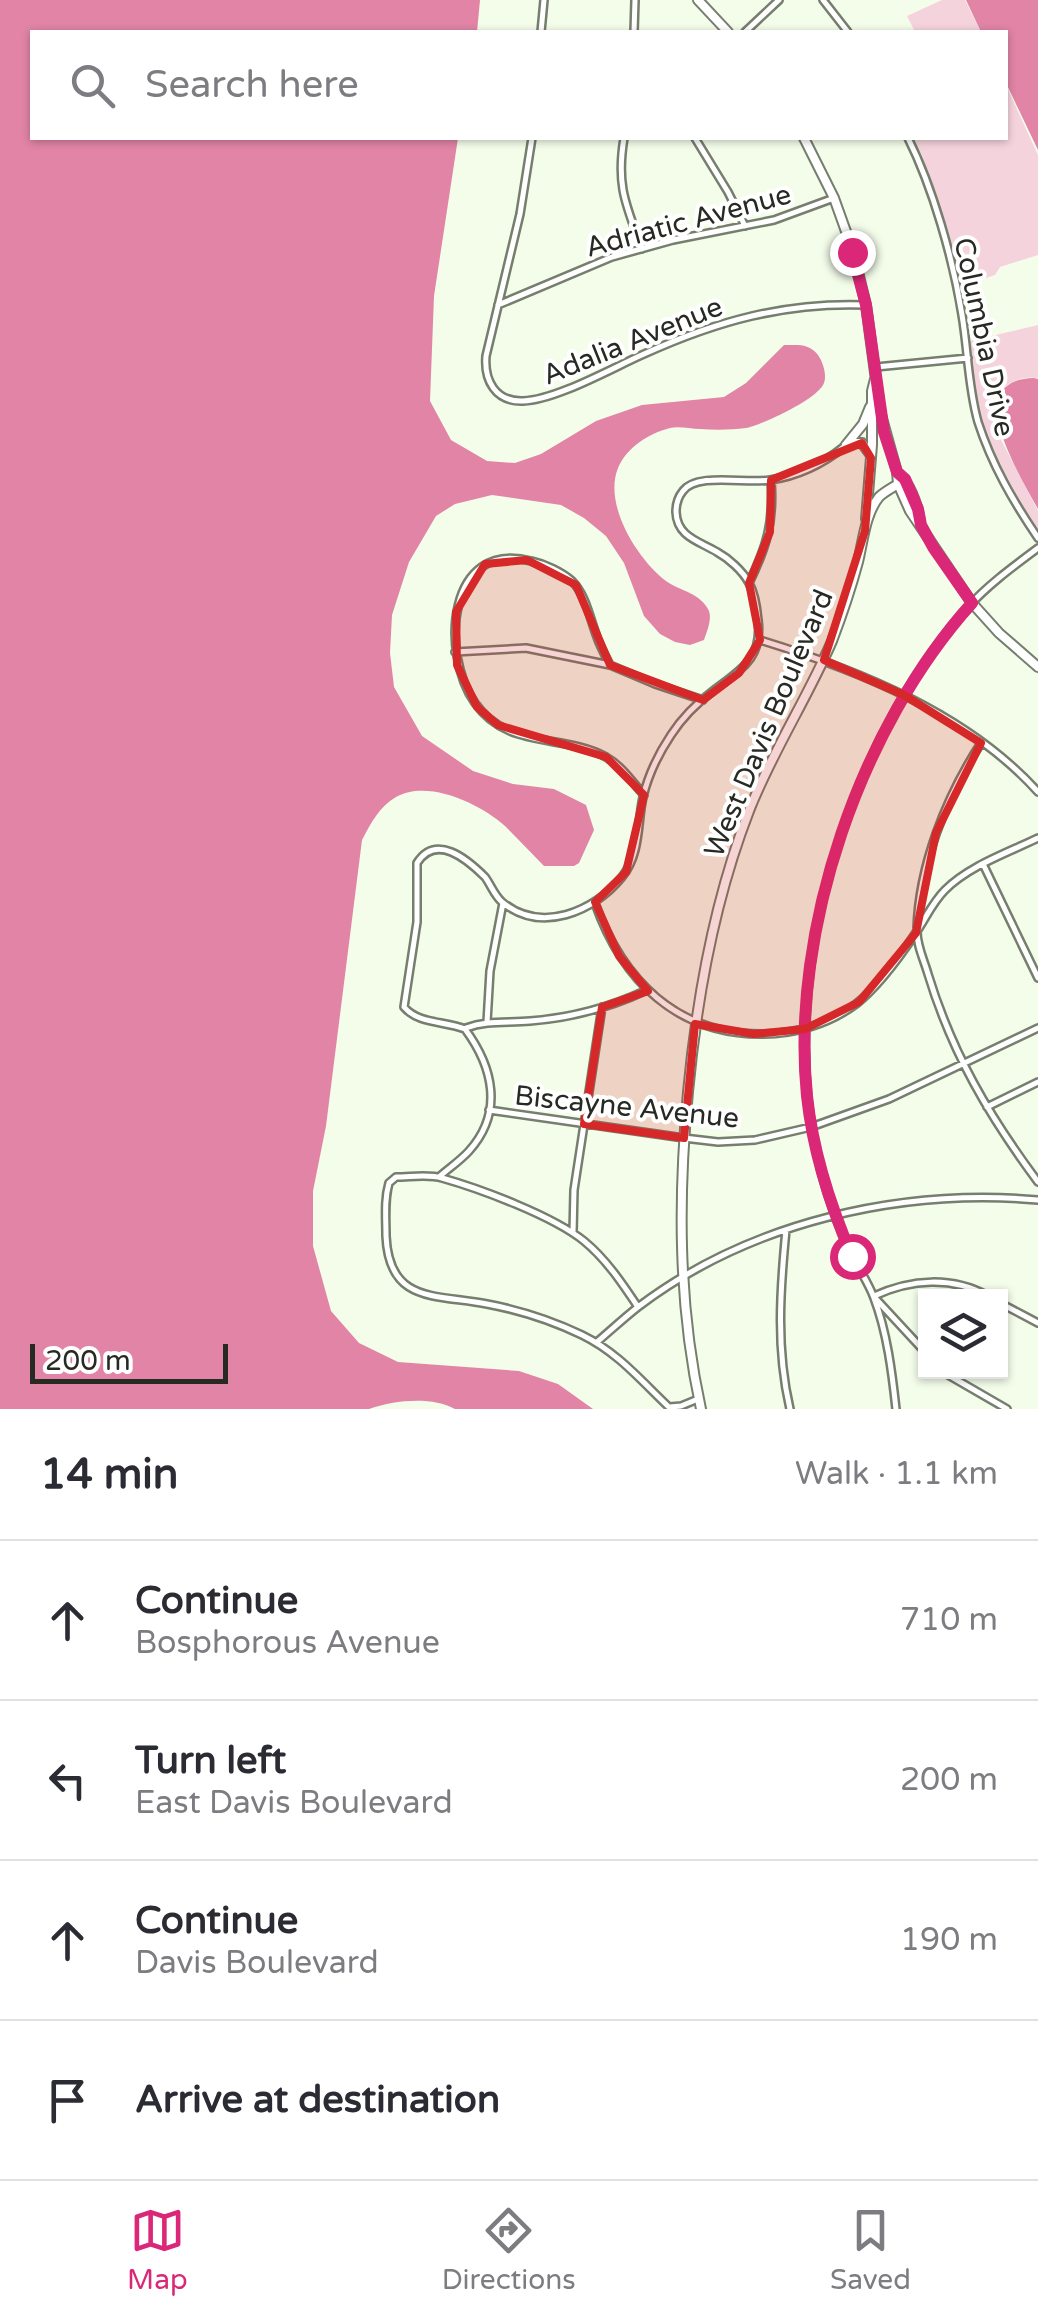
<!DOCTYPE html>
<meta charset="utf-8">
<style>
body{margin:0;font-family:"Varela Round",sans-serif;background:#f7f7f7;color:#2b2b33}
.controls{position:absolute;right:30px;bottom:30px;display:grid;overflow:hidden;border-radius:0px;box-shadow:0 2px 8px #0004}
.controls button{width:90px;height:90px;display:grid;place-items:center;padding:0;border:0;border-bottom:2px solid #e1e1e2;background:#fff;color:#2b2b33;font:50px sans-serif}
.scale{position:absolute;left:30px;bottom:25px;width:198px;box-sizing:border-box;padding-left:10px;border:5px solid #272a23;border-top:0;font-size:28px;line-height:35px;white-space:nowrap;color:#272a23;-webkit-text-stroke:8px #fff;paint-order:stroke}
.stop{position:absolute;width:30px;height:30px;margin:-22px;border:8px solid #db2777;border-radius:50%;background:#fff}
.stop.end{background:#db2777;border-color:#fff;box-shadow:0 2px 10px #0008}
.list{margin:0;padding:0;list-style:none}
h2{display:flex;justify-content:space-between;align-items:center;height:130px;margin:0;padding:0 40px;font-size:42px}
h2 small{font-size:32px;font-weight:400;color:#7c7c81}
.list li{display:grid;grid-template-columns:65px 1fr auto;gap:30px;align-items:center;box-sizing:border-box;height:160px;padding:0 40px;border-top:2px solid #e1e1e2}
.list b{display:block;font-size:38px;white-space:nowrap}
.list p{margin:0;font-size:32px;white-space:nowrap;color:#7c7c81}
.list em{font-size:32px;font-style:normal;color:#7c7c81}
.icon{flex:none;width:55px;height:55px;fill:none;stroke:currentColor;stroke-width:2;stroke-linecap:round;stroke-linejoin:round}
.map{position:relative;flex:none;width:1038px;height:1409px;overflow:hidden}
.search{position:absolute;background:#fff;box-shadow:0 2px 8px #0004;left:30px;right:30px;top:30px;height:110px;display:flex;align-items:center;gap:25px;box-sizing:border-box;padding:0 35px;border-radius:0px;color:#7c7c81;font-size:38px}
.sheet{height:770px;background:#fff}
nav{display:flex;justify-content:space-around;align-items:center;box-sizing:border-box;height:140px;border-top:2px solid #e1e1e2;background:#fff;font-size:28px;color:#7c7c81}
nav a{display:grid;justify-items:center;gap:5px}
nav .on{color:#db2777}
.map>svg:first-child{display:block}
</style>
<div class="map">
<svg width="1038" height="1409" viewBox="0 0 1038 1409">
<rect width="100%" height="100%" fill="#f4fdea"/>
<!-- green -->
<path fill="#f5d3dd" d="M942,0H965L981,32H915L907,16Z
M1006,85L1038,155V255L1000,267L995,275L962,286L922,155L913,138H1006Z
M1038,325V378C1017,375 1005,385 992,400L997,432L1038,511V529C1013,495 992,460 980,419C974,395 973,367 970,341Z"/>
<!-- water -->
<path fill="#e184a6" d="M0,0H480L477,32H32V138H458L434,296L430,401L451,440L487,461L515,463L541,454L596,421L642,405L724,397L746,383L784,345C798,345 809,343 818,355C823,362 827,375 824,383C818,399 762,425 746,428C731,430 715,430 700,429C691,429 679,426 670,428C648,434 627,447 618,468C603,505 638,560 666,581C680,591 701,593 709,611C712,620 707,631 704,640L690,645L675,642L660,634L644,616L624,563L606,536L584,518L561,505L492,495L455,504L436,516L409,562L392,615L390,653L394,687L422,736L473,771L513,784L554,789L586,805L594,830L579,863L574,866H544C531,853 518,839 505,826C480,804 429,779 396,797C379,807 371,823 362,840L326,1126L313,1191V1246L331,1311L359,1343L398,1362L519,1371L558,1384L593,1409H455C432,1396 394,1400 369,1409H0Z
M966,0H1038V150L1006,83V32H981Z
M1034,378L1038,379V509C1018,474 1000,441 993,401C1007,384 1012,379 1034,378Z"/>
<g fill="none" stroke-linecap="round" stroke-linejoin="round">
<defs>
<path id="street" d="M823,0L848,32
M541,32L544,0
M634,32L635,0
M745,32L779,0
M532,138L520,214L486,356C484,380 495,402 523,401C556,400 612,368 644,354C717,321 785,302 866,305
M624,138C616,186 626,205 642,249
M695,138L728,192L745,226
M908,138C933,188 953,259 962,315C968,350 968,387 978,422C992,465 1013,501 1038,538
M498,305L612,257L673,240L774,220L834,198
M876,367L968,358
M749,583C767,546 774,522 771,480
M760,640C858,670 968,714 1038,792
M455,652L526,648L610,665
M981,743C946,797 919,865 917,929C916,944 924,960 928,974C952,1053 989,1116 1038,1182
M644,795C632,782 622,766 606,757C561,733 508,750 475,703C440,653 447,539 531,561C545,564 562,572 572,581C586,595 590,619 597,637C600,646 605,655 610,665L655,684L703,700
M983,864L1038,978
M595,903C622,980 677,1035 763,1034C795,1034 829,1024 856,1004C879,986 899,958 915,934C925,920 932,903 945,890C969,866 1007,853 1038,838
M487,1022L490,971L503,903
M466,1028C487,1020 507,1023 530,1021C569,1018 611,1007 647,990
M987,1107L1038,1082
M489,1110L684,1138L718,1142L755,1140L811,1127L889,1099L1038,1028
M439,1177C449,1168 460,1161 469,1151C504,1112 493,1067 465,1029C445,1021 418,1024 404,1007L417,922V863C436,833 467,859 485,877C491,885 494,895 502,902C541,934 594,912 622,877C641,853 637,824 643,797C648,776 659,753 671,735C682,718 697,703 713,691C740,670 763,659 758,620C757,609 755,594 749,583C743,571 728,558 717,552C699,541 677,537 676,512C676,505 678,497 683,491C697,472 746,484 770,480C798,476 824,463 845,446
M786,1230C780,1291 776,1349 790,1409
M573,1233L574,1190L602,1007
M874,1296C911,1279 952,1276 988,1296
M876,1299L926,1353
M1000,1303L1038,1323
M638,1307C622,1283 606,1259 584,1241C553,1216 481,1189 442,1178C429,1174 411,1177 396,1177L389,1183C384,1200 386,1218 386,1236C389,1304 436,1294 487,1304C519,1310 553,1321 582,1335C619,1353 642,1382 671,1409
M597,1342C611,1330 624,1318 638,1307C750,1222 900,1188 1038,1200
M943,1372L1007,1409
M670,1407L681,1406L698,1399
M896,1409C892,1372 887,1332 874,1298C869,1284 860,1271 853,1257C836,1223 824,1187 816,1150C777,974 848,739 969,606C989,584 1014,566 1038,548"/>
<path id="secondary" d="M698,0L728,32
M804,138L834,198L853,251L866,305L880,411L897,472L898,484L910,511L972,603L999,633L1038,667
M846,445L863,424L870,407
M846,445L853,443H862L870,454
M897,472C911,484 917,504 920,521
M866,519L872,445V391L875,379
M701,1409C678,1304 678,1198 688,1092C697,996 714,901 749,811C772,752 807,699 832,641C842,615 851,588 858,562C863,542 865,514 879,497C884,492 892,488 898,484"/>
</defs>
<!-- street casing -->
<use href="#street" stroke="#767e6e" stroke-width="10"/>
<!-- secondary casing -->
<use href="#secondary" stroke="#767e6e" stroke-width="12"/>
<!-- street -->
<use href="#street" stroke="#fff" stroke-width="5"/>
<!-- secondary -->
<use href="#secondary" stroke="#fff" stroke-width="8"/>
</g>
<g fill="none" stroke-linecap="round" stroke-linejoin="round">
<!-- route -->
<path stroke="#db2777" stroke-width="12" d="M852,252L866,305L884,432L897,472L905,479L918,509L921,525L933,547L972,603C861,726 790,930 807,1096C813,1153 830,1205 852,1256"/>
</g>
<!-- marked area -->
<path fill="#d62828" fill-opacity="0.2" stroke="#d62828" stroke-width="8" stroke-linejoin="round" d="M862,443L871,458L865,531L824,660L904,695L981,743L936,833L916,933L859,1002L805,1029L754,1034L695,1024L684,1138L584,1124L602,1007L648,991L619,956L595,902L626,872L644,795L606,757L498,725L477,707L457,665L456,612L485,564L527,560L576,585L610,665L703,700L739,673L760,640L749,583L770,532L771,480Z"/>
<g text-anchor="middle" stroke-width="8" stroke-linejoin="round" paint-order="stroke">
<!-- street labels -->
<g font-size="28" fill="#272a23" stroke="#fff">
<text transform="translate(688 220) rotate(-15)" y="10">Adriatic Avenue</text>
<text transform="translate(985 337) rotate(78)" y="10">Columbia Drive</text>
<text transform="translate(632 340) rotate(-22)" y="10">Adalia Avenue</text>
<text transform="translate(768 723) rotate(-67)" y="10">West Davis Boulevard</text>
<text transform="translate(627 1106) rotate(6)" y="10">Biscayne Avenue</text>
</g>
</g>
</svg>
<div class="controls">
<button><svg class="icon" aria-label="layers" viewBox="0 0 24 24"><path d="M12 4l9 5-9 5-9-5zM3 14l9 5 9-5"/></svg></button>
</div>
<div class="scale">200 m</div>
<div class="stop" style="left:852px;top:1256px"></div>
<div class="stop end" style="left:852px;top:252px"></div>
<div class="search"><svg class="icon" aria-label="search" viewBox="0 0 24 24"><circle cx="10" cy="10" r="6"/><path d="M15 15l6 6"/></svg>Search here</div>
</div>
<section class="sheet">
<h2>14 min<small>Walk · 1.1 km</small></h2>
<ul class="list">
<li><svg class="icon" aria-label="ahead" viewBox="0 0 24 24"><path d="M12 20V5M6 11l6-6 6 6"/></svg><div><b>Continue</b><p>Bosphorous Avenue</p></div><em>710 m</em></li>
<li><svg class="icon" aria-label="left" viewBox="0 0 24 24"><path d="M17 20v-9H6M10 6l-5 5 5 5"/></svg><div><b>Turn left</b><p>East Davis Boulevard</p></div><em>200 m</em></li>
<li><svg class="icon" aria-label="ahead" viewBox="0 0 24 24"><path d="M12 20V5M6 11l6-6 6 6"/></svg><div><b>Continue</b><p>Davis Boulevard</p></div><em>190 m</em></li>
<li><svg class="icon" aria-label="arrive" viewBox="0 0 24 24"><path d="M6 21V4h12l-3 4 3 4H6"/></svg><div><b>Arrive at destination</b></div></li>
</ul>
</section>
<nav>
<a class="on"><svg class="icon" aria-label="map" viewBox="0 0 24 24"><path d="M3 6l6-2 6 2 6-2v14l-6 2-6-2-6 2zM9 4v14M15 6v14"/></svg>Map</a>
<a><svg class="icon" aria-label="directions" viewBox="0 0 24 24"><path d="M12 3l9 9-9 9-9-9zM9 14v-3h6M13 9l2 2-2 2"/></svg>Directions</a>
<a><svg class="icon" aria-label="saved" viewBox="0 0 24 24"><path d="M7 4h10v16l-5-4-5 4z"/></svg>Saved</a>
</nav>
